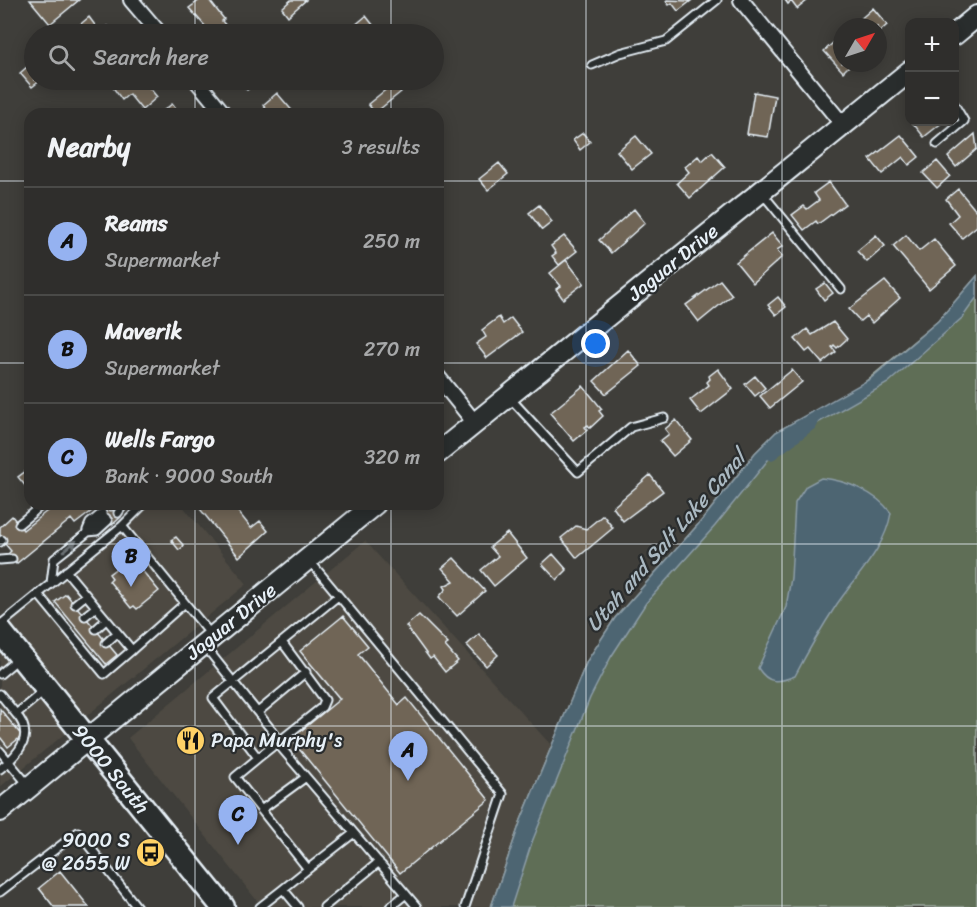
<!DOCTYPE html>
<meta charset="utf-8">
<style>
body{margin:0;font-family:Sriracha,sans-serif;background:#373634;color:#f1f3f6}
.controls{position:absolute;right:18px;top:18px;display:grid;overflow:hidden;border-radius:12px;box-shadow:0 3px 15px #0003}
.controls button{width:54px;height:54px;display:grid;place-items:center;padding:0;border:0;border-bottom:2px solid #4a4a48;background:#2f2e2c;color:#f1f3f6;font:30px sans-serif}
.compass{position:absolute;left:833px;top:18px;width:54px;height:54px;border-radius:50%;background:#2f2e2c;box-shadow:0 3px 15px #0003;rotate:51deg}
.you{position:absolute;left:596px;top:344px;width:21px;height:21px;margin:-15px;border:4px solid #fff;border-radius:50%;background:#1a73e8;box-shadow:0 0 0 9px #1a73e833}
.badge{display:grid;place-items:center;width:39px;height:39px;border-radius:50%;background:#95b2f1;color:#111;font-size:20px;font-weight:700}
.pin{position:absolute;translate:-50% -50px;filter:drop-shadow(0 2px 3px #0008)}
.pin::after{content:'';position:absolute;top:32px;width:21px;height:18px;background:inherit;clip-path:polygon(0 0,100% 0,50% 100%)}
.list{margin:0;padding:0;list-style:none}
h2{display:flex;justify-content:space-between;align-items:center;height:78px;margin:0;padding:0 24px;font-size:26px}
h2 small{font-size:20px;font-weight:400;color:#a7a8a9}
.list li{display:grid;grid-template-columns:39px 1fr auto;gap:18px;align-items:center;box-sizing:border-box;height:108px;padding:0 24px;border-top:2px solid #4a4a48}
.list b{display:block;font-size:22px;white-space:nowrap}
.list p{margin:0;font-size:20px;white-space:nowrap;color:#a7a8a9}
.list em{font-size:20px;font-style:normal;color:#a7a8a9}
.icon{flex:none;width:33px;height:33px;fill:none;stroke:currentColor;stroke-width:2;stroke-linecap:round;stroke-linejoin:round}
.map{position:relative;flex:none;width:977px;height:907px;overflow:hidden}
.search{position:absolute;background:#2f2e2c;box-shadow:0 3px 15px #0003;left:24px;top:24px;width:420px;height:66px;display:flex;align-items:center;gap:15px;box-sizing:border-box;padding:0 21px;border-radius:33px;color:#a7a8a9;font-size:22px}
.panel{position:absolute;background:#2f2e2c;box-shadow:0 3px 15px #0003;left:24px;top:108px;width:420px;height:402px;border-radius:18px}
.map>svg:first-child{display:block}
</style>
<div class="map">
<svg width="977" height="907" viewBox="0 0 977 907">
<rect width="100%" height="100%" fill="#3f3e3a"/>
<filter id="ink" filterUnits="userSpaceOnUse"><feTurbulence type="fractalNoise" baseFrequency=".0167" numOctaves="2"/><feDisplacementMap in="SourceGraphic" scale="12" xChannelSelector="R" yChannelSelector="G"/><feConvolveMatrix kernelMatrix="1 2 1 2 8 2 1 2 1" color-interpolation-filters="sRGB"/></filter>
<g filter="url(#ink)">
<!-- built -->
<path fill="#4d4a42" d="M142,504H181L247,584L0,787V621Z
M365,541L551,745L502,907H262L128,738Z"/>
<!-- green -->
<path fill="#5f6e56" stroke="#a4b0a7" stroke-width="1.5" d="M977,276V907H491L521,820L587,661L615,618L703,519L755,453L776,432L860,386L938,321Z"/>
<!-- water -->
<path fill="#4e6572" stroke="#8c9da8" stroke-width="1.5" d="M977,276V297L962,318L888,383L786,441L768,460L715,526L646,603L611,657L590,698L532,842L511,907H491L521,820L587,661L615,618L703,519L755,453L776,432L870,379L938,321Z
M821,478C845,480 876,492 891,513C885,549 857,575 837,604C822,627 808,651 795,676C778,683 768,684 758,668L786,607L791,578L795,503L806,486Z"/>
<g fill="none" stroke-linecap="round" stroke-linejoin="round">
<!-- canal -->
<path stroke="#4e6572" stroke-width="14" d="M771,453L811,423"/>
</g>
<!-- building -->
<path fill="#6f6556" stroke="#e8f1f8" stroke-width="1.5" d="M30,0H79L50,24Z
M200,0H209L224,19L222,21L227,27L217,34H207L202,29L205,26L189,8Z
M291,0H306L288,16L282,8Z
M785,0H808L797,9L791,1L788,4Z
M666,1L667,0L691,1L678,11L672,3L669,5Z
M873,8L887,25L878,33V27H862L857,22Z
M366,16L377,30L372,34H361L354,26Z
M89,17L100,32L108,26L115,34H71L70,33Z
M842,35V63H852L843,72L824,51Z
M34,61V80H41L32,87L20,73Z
M120,80H143L157,97L142,110L129,94L122,100L112,86Z
M238,80H260L247,90Z
M394,83L401,92L375,113L368,104Z
M754,92L775,96L768,137L747,134Z
M277,93L295,114H270L263,105Z
M172,104L180,114H159Z
M912,122H943L924,137Z
M583,133L590,142L580,150L573,140Z
M975,134L977,149L956,167L948,157Z
M901,135L919,157L909,165L903,157L882,174L870,159Z
M636,136L651,154L632,169L617,151Z
M712,152L725,167L690,198L677,183L689,172L685,167L698,156L702,161Z
M937,161L950,176L937,188L923,173Z
M499,163L508,174L488,190L479,179Z
M829,182L845,204L818,224L816,221L804,230L792,215L804,206L807,209L819,200L814,193Z
M958,189L977,212V226L962,238L949,223L958,215L946,199Z
M539,205L552,222L542,230L529,213Z
M634,209L645,223L611,253L599,240Z
M772,233L783,246L777,250L782,257L753,283L736,262Z
M876,235L885,246L867,262L857,251Z
M906,235L919,251L934,239L956,266L929,289L893,246Z
M564,236L577,251L559,265L552,256L556,253L551,246Z
M566,260L584,283L563,299L556,289L561,286L550,273Z
M720,280L732,295L699,322L686,305Z
M885,281L900,298L872,323L866,316L860,321L849,309Z
M825,283L833,293L824,300L816,289Z
M778,297L786,307L776,315L768,305Z
M499,317L503,324L511,318L522,332L487,358L476,344L486,337L482,330Z
M833,322L847,339L837,348L834,345L832,347L836,352L822,363L810,349L806,352L795,339L807,329L812,335Z
M628,350L641,366L606,394L594,381Z
M718,369L733,389L701,414L690,400L709,385L707,382L710,379L709,376Z
M792,370L802,382L770,408L760,396Z
M755,376L765,388L755,396L745,384Z
M583,386L602,409L599,411L603,416L590,428L588,425L585,427L587,430L574,441L550,413Z
M676,420L692,440L673,456L660,441L669,434L665,429Z
M30,468V485L27,488L18,477Z
M650,475L663,491L623,521L613,507Z
M56,504H95L96,508L75,524L71,519L16,564L8,554L11,551L0,538V527L12,516L23,530Z
M101,504H110L121,517L112,525L97,507Z
M196,504H221L225,508L232,504L251,528L260,521L268,531L239,557Z
M603,515L613,528L577,558L561,538L576,526L586,529Z
M507,533L527,558L494,586L481,570L498,556L490,547Z
M176,537L184,546L179,550L171,540Z
M553,554L567,570L557,580L542,564Z
M131,557L159,591L137,609L134,606L131,608L109,581L112,578L109,574Z
M454,558L485,591L457,616L439,597L446,589L444,586L454,581L442,568Z
M66,594L117,655L106,664L55,602Z
M419,615L448,644L445,646L458,661L445,672L433,657L430,659L406,626Z
M343,616L368,646L358,654L399,705L407,698L489,800L400,873L291,739L340,699L300,651Z
M479,634L498,655L486,666L467,645Z
M0,709L22,736L8,747L0,737Z
M60,871L89,907H54L39,888Z"/>
<g fill="none" stroke-linecap="round" stroke-linejoin="round">
<defs>
<path id="lane" d="M592,65L620,53L666,41L717,0
M937,144L964,121L954,104
M762,193L841,289
M510,398L578,472L631,427L664,418
M111,506L114,504
M118,513L124,504
M19,524L43,504
M122,526L144,504
M87,530L90,523L102,513
M88,532L97,531L108,521
M0,542L2,540
M0,560L12,559
M309,560L503,794L465,907
M51,583L54,559L106,518
M38,594L104,674L132,650L66,571
M75,604L86,595
M85,616L96,607
M0,625L122,526L212,636
M96,629L106,620
M282,642L325,700L322,707L277,743L354,833
M106,643L117,633
M204,645L277,737V743L258,758
M132,650L185,603
M0,674L19,658
M0,694L16,714L45,690
M258,712L306,672
M0,751L29,786
M0,769C20,753 35,735 16,714
M261,810L306,777
M308,869L354,833L417,907
M283,889L308,869L235,777L258,758L213,698L338,596
M0,892L78,832L137,907
M260,907L283,889L298,907
M324,907L379,862
M390,907L406,894"/>
<path id="street" d="M131,0L160,34
M741,0L843,125
M196,80L224,114
M438,377L475,423"/>
<path id="secondary" d="M954,35L977,16
M438,453L910,71
M0,811L375,504"/>
<g id="primary">
<path id="s1" d="M0,631L223,907"/>
</g>
</defs>
<!-- lane casing -->
<use href="#lane" stroke="#e8f1f8" stroke-width="11"/>
<!-- street casing -->
<use href="#street" stroke="#e8f1f8" stroke-width="18"/>
<!-- secondary casing -->
<use href="#secondary" stroke="#e8f1f8" stroke-width="24"/>
<!-- primary casing -->
<use href="#primary" stroke="#e8f1f8" stroke-width="27"/>
<!-- lane -->
<use href="#lane" stroke="#2a2d2e" stroke-width="7"/>
<!-- street -->
<use href="#street" stroke="#2a2d2e" stroke-width="14"/>
<!-- secondary -->
<use href="#secondary" stroke="#2a2d2e" stroke-width="20"/>
<!-- primary -->
<use href="#primary" stroke="#2a2d2e" stroke-width="22"/>
</g>
<!-- one-way arrows -->
<defs><path id="oneway-solid" d="M-6-.8H1V-3.2L6.5 0L1 3.2V.8H-6Z" transform="scale(1.5)"/></defs>
<use fill="#6c7275" href="#oneway-solid" transform="translate(70 546) rotate(-40)"/>
</g>
<!-- grid -->
<path fill="none" stroke="#e8f1f8" stroke-width="1.5" stroke-opacity="0.55" d="M195,0V34M391,0V34M586,0V907M782,0V907M195,80V114M391,80V114M0,181H30M438,181H977M0,363H30M438,363H977M195,504V907M391,504V907M0,544H977M0,726H977"/>
<!-- icons -->
<defs>
<symbol id="restaurant-disc" viewBox="-11 -11 22 22"><circle r="9.5" fill="#ffd166" stroke="#2a2d2e"/><path d="M-5-6h1v4h1v-4h1v4h1v-4h1v5L-1.5 .5V6h-2V.5L-5-1ZM5-6V6H3V1.5H1.5Q1.5-4 5-6Z" fill="#111"/></symbol>
<symbol id="bus-disc" viewBox="-11 -11 22 22"><circle r="9.5" fill="#ffd166" stroke="#2a2d2e"/><path d="M-5-6H5V4H4V6H2V4H-2V6H-4V4H-5ZM-3.5-4V0h7V-4ZM-3.5 1.2v1.5H-2V1.2ZM2 1.2v1.5H3.5V1.2Z" fill="#111"/></symbol>
</defs>
<g fill-rule="evenodd">
<use href="#restaurant-disc" x="174" y="724" width="33" height="33"/>
<use href="#bus-disc" x="134" y="836" width="33" height="33"/>
</g>
<g text-anchor="middle" stroke-width="4.5" stroke-linejoin="round" paint-order="stroke">
<!-- street labels -->
<g font-size="20" fill="#e8f1f8" stroke="#2a2d2e">
<text transform="translate(673 262) rotate(-39)" y="7">Jaguar Drive</text>
<text transform="translate(231 621) rotate(-39)" y="7">Jaguar Drive</text>
<text dy="7" stroke="none"><textPath href="#s1" startOffset="177">9000 South</textPath></text>
</g>
<!-- poi labels -->
<g font-size="20" fill="#e8f1f8" stroke="#2a2d2e" text-anchor="start">
<text x="211" y="747">Papa Murphy's</text>
<text x="130" y="847" text-anchor="end">9000 S<tspan x="130" dy="23">@ 2655 W</tspan></text>
</g>
<!-- water labels -->
<g font-size="21" font-style="italic" fill="#aab9c2" stroke="#2a2d2e">
<text transform="translate(666 541) rotate(-49)" y="7">Utah and Salt Lake Canal</text>
</g>
</g>
</svg>
<div class="controls">
<button>+</button>
<button>−</button>
</div>
<svg class="compass" viewBox="-18 -18 36 36"><path d="M0-13l5 13h-10z" fill="#e53935"/><path d="M0 13l5-13h-10z" fill="#a7a8a9"/></svg>
<div class="you"></div>
<div class="pin badge" style="left:408px;top:781px">A</div>
<div class="pin badge" style="left:131px;top:587px">B</div>
<div class="pin badge" style="left:238px;top:845px">C</div>
<div class="search"><svg class="icon" aria-label="search" viewBox="0 0 24 24"><circle cx="10" cy="10" r="6"/><path d="M15 15l6 6"/></svg>Search here</div>
<section class="panel">
<h2>Nearby<small>3 results</small></h2>
<ul class="list">
<li><span class="badge">A</span><div><b>Reams</b><p>Supermarket</p></div><em>250 m</em></li>
<li><span class="badge">B</span><div><b>Maverik</b><p>Supermarket</p></div><em>270 m</em></li>
<li><span class="badge">C</span><div><b>Wells Fargo</b><p>Bank · 9000 South</p></div><em>320 m</em></li>
</ul>
</section>
</div>
